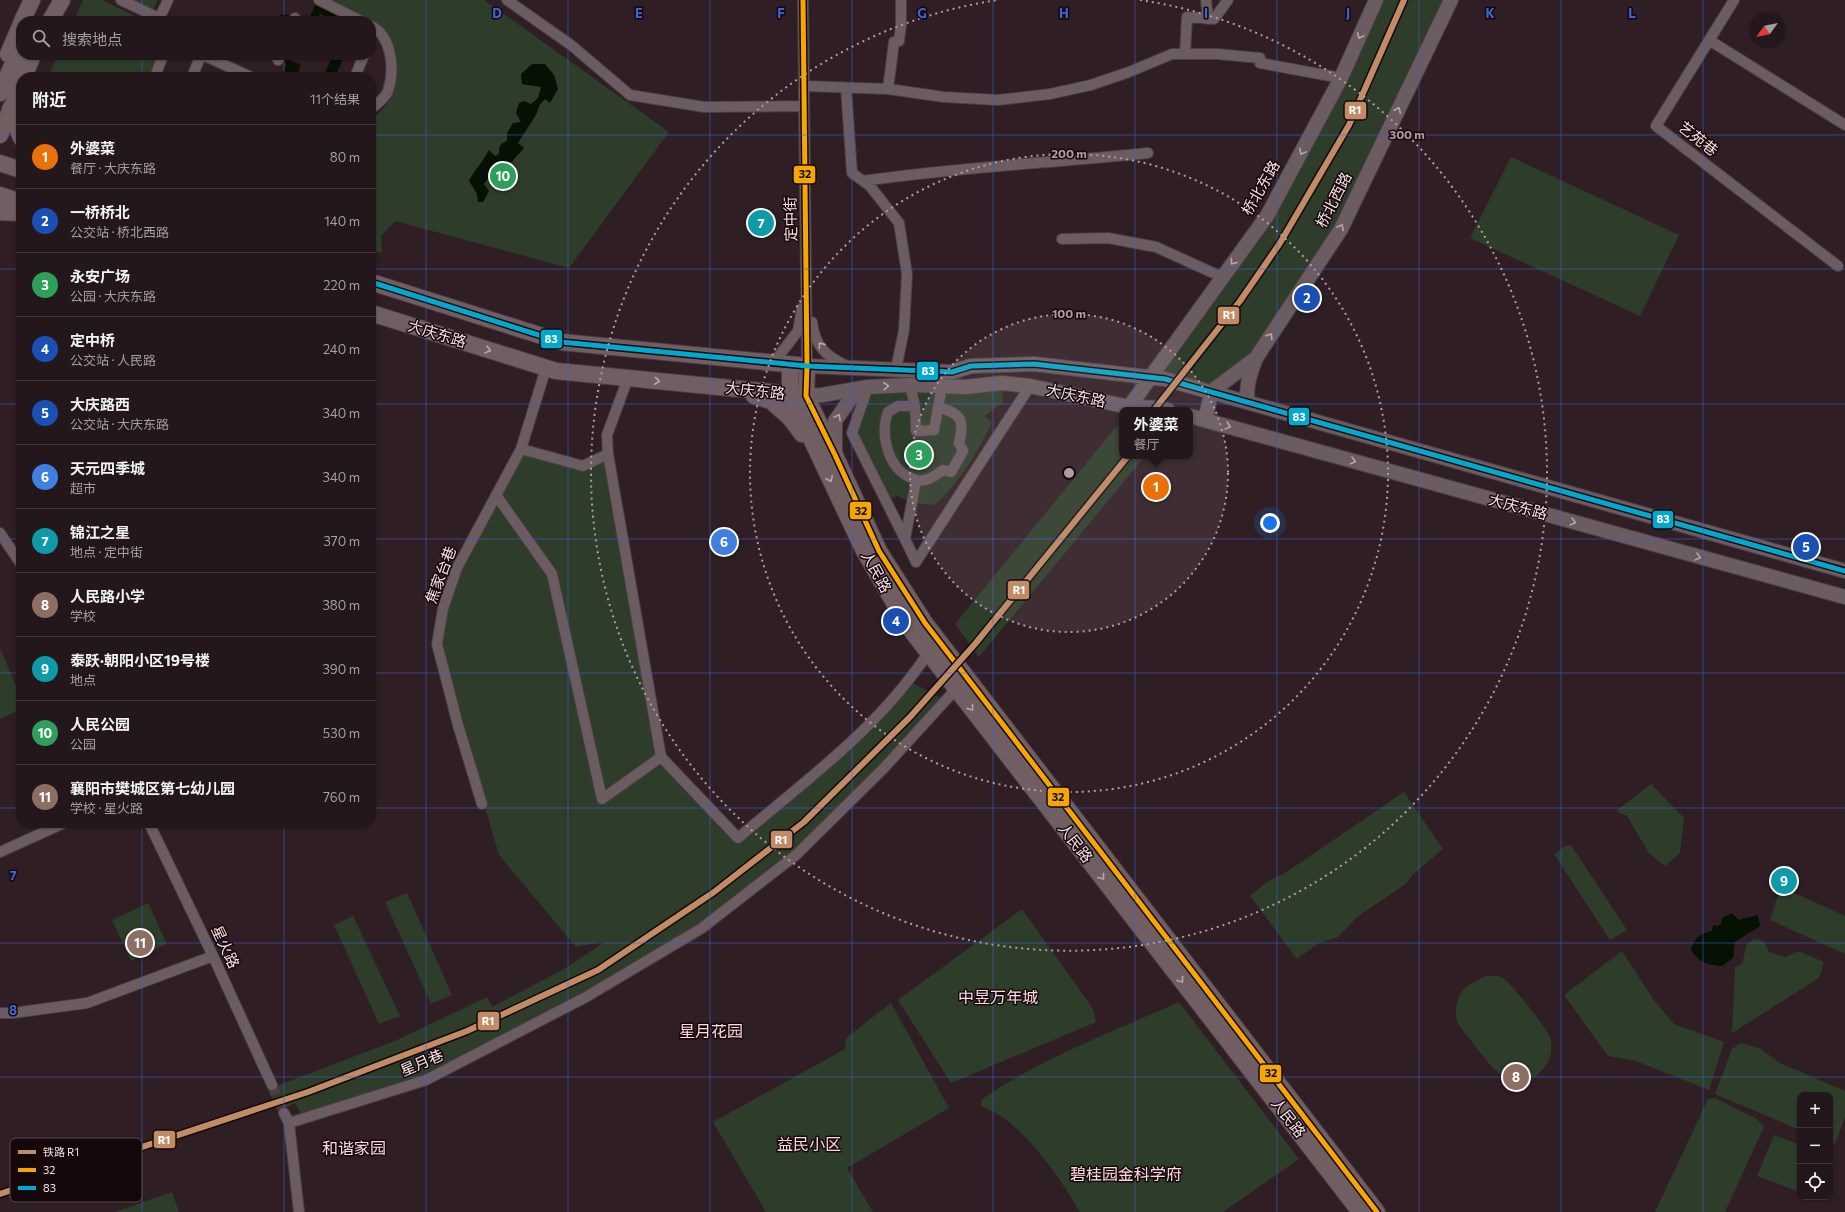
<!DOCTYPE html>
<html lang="zh">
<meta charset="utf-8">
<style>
body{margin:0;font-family:Commissioner,"Noto Sans SC",sans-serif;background:#2b2024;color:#f1f3f6}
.controls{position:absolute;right:12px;bottom:12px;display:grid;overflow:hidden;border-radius:8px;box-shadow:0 1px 3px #0004}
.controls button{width:36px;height:36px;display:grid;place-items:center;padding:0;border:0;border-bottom:1px solid #40363a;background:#23171b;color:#f1f3f6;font:20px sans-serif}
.compass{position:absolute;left:1749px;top:12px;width:36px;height:36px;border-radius:50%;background:#23171b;box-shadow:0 1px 3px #0004;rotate:237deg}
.you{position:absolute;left:1270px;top:523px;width:14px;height:14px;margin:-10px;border:3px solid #fff;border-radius:50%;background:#1a73e8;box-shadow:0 0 0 6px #1a73e833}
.badge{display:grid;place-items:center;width:26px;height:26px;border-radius:50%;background:#7c3aed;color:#fff;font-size:13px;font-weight:700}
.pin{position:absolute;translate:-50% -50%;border:2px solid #fff;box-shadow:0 1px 4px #0006}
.popup{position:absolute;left:1119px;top:407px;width:74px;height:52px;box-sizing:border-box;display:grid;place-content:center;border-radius:8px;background:#23171b;filter:drop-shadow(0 1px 3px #0005);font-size:13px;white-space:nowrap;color:#a39fa3}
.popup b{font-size:15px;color:#f1f3f6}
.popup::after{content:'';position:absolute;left:50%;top:100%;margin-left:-8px;border:8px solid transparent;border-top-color:#23171b}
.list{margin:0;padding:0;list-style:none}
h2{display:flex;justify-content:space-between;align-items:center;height:52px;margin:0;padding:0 16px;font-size:17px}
h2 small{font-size:13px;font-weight:400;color:#a39fa3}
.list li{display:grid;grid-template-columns:26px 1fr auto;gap:12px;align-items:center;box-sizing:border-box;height:64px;padding:0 16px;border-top:1px solid #40363a}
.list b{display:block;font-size:15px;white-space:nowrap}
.list p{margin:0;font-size:13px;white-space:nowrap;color:#a39fa3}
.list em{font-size:13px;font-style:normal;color:#a39fa3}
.icon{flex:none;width:22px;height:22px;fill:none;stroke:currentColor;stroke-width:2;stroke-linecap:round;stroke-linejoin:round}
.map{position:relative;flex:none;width:1845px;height:1212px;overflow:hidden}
.search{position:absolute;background:#23171b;box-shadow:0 1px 3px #0004;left:16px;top:16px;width:360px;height:44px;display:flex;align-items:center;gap:10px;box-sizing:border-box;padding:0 14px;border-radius:16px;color:#a39fa3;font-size:15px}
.panel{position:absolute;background:#23171b;box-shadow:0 1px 3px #0004;left:16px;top:72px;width:360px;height:756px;border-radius:16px}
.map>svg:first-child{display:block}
</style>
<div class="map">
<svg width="1845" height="1212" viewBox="0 0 1845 1212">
<rect width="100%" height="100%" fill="#2f1f24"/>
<!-- green -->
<path fill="#2d3d2a" d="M83,0H102L145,21H74Z
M134,0H158L153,10Z
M329,0H484L669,132L569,268L395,221L381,236L382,253L371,250V119C394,105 400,79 395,55C394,50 393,44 391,39C383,23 346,8 329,0Z
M1376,0H1450L1341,229L1256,358L1212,391L1150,378L1267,216Z
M58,55H150L162,61L156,77H48Z
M1511,157L1679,235L1640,316L1470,238Z
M1002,383L1003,403L984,416L992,422C977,453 961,481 935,505L912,503L897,496L886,502L852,433L868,387Z
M1122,425V456H1145L979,657L955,624L1115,428Z
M521,449L583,466L608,454L661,757L738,838L862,732L909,681L945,700L796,855L702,928L426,1078L301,1114L295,1103L278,1112L267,1087L282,1084L397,1040L487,997L492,1007L566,968L606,941L576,947L499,855L437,644L457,568Z
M0,648L21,698V709L0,719Z
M1651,784L1684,818L1680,853L1665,866L1649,853L1627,816L1616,811Z
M1404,792L1443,849L1412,875L1407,883L1357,917L1338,937L1319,943L1297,959L1250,896L1267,882L1285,873Z
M1571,845L1627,930L1610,940L1554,854L1565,846Z
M1781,887L1845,916V954L1770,920Z
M407,893L452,995L431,1004L385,902Z
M148,903L167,944L131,961L112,920Z
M1022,909L1093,1009L1096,1022L951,1083L898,1000Z
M353,916L400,1016L379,1024L334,925Z
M1754,939L1764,941L1769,952L1785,957L1798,951L1824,962L1819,978L1732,1033L1735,967L1742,964L1747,944Z
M1622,951L1653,999L1674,1024L1724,1042L1709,1090L1636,1061L1608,1056L1564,995Z
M1486,976C1491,976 1497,975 1501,977C1510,981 1545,1026 1549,1036C1553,1045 1552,1057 1546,1065C1519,1103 1495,1072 1476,1047C1471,1040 1464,1033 1459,1025C1453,1014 1456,997 1465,988C1471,983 1479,980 1486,976Z
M1179,1002L1299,1159L1223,1212H1080C1064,1185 1044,1155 1021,1133C1014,1127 1007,1119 999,1115C993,1111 986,1110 981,1105L982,1099C1042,1058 1112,1032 1179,1002Z
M891,1003L949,1108L847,1168L873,1212H766L713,1122L845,1049L846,1038Z
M1741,1043L1761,1049L1780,1063L1845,1091V1117L1835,1144L1830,1142V1095H1800V1130L1715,1094L1732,1049Z
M1715,1098L1757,1119L1764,1127L1725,1212H1655L1708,1099Z
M1774,1135L1800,1145V1192L1757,1176Z
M172,1192L179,1212H115Z"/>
<!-- water -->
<path fill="#041103" d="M315,5L349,21H336L320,14L317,21H308Z
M285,14L302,21H268L272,18Z
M269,55H277L301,65L296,77L283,72L286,64Z
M333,55H345L335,77H323Z
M532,64H545L554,75L558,89L550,103L545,99L540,104L536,115L518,143L524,148L508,166L501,161L484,184L489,191L483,202H478L477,194L469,181C474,170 483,162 489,150L495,156L499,154V149L501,144L507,141V133L513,123L521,122L516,113L519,103L524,101L531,104L538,98L541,87L522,84L521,74Z
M1732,913L1739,920L1758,915L1760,926L1735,942L1733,958L1722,966C1707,965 1699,962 1691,950C1694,938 1700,933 1712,931L1713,925L1718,926L1721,923L1722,918Z"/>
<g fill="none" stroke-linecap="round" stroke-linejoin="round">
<!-- street-tunnel -->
<path stroke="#4d3c41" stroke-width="10" stroke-dasharray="10 5" stroke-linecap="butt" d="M272,1085L284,1113"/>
<defs>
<path id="street" d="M121,0L159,18
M319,0L361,21
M507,0L571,45L630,95L704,107L804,106
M803,0L807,366
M1206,0L1208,19
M1734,0L1656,126L1838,266
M158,21L168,0
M294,21L295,18
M371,26C392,36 395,70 388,91C386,96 376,106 371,108
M1709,40L1845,125
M1185,54L1187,17L1214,19L1228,0
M203,55L251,77
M278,60L280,56
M155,77L163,55
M192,77L201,55
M355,77L364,55
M804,86L888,89L944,97L998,100L1050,94L1091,85L1129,72L1172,54H1217L1260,58V63L1341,78
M846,88L852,173L870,186L899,223L907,274L904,330L896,369
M888,89L894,42L899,41L901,25V0
M863,181C957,167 1053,163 1148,153
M1062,239L1108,238L1156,247L1222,277
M812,322C815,347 826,356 847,366
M769,361L778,357L798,331L802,308
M628,378L607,435L608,454L661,757L738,838C805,781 879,728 928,653
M910,385L915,406L916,431L934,430L942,386
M868,387L852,433L905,539
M915,406H898L888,412C880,433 887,466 909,477C912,478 915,480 918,481C928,481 935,476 943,470L951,472L963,451L959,443C965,419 961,414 938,407
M521,449L583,466L608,454
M496,495L552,574L602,799L661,757
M0,533L21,564
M916,562L1030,386
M916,562L905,539L916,481
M482,804L458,725L437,644L443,609L457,568L521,449L546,368
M149,823L213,956L272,1085
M0,852L64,823
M0,1013H13L87,1003L213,956
M284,1113L289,1123L426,1080L586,997L702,928L796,855L883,769L956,689
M289,1123L299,1212"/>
<path id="secondary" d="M807,366L952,372L971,366L1034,364L1165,379L1845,571
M806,396L822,395L868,387L910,385L966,387L1002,383L1030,386L1129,407L1161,408L1168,410
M1248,402C1245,386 1251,372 1256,358
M1129,407L1267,216L1341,78L1376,0
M1190,416L1845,597
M1205,420L1212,391L1256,358L1341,229L1451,0
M835,455V421L851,398L865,390"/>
<path id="primary" d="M22,21L32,0
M50,21L62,0
M8,54L21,24
M24,77L33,55
M0,93L21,45
M10,109L21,138
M0,135L21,84
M0,163L21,170
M0,195L21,202
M0,212L21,213
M371,282L561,342L807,366L806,396L835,455L879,551L925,623L1377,1212
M371,313L556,371L801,395
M790,365V394L864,551L907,625L1360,1212
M754,396L771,401L790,418L802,434"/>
</defs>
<!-- street casing -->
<use href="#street" stroke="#4b3d41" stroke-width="12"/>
<!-- secondary casing -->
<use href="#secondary" stroke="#4b3d41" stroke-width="16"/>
<!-- primary casing -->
<use href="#primary" stroke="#4b3d41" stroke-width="18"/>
<!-- street -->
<use href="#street" stroke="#6a5c60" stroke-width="10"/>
<!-- secondary -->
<use href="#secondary" stroke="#6a5c60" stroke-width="14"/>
<!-- primary -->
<use href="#primary" stroke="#705e62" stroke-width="16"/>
<defs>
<path id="bus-1" d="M803,0L807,366L806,396L835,455L879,551L925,623L1377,1212"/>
<path id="bus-2" d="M371,282L561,342L807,366L952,372L971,366L1034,364L1165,379L1845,571"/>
</defs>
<!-- bus-1 casing -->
<use href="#bus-1" stroke="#15080b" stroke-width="8"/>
<!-- bus-2 casing -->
<use href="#bus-2" stroke="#15080b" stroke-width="8"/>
<!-- bus-1 -->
<use href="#bus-1" stroke="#f7a600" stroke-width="5"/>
<!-- bus-2 -->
<use href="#bus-2" stroke="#00a9ce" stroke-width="5"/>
<defs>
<path id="rail-1" d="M1154,410L1240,301L1280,243L1349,125L1404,0
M0,1194L308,1092L467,1031L598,970L714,892L804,822L910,717L975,644L1128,456"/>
</defs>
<!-- rail-1 casing -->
<use href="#rail-1" stroke="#15080b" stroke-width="9"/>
<!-- rail-1 -->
<use href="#rail-1" stroke="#c18c65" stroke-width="6"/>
</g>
<!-- one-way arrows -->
<defs><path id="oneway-chevron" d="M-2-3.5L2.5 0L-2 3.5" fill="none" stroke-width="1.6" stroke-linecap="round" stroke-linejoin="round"/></defs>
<g stroke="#b7a5a9">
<use href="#oneway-chevron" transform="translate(1360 36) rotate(114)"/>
<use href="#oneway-chevron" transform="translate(1398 110) rotate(-64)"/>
<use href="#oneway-chevron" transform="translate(1302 152) rotate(118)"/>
<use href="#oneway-chevron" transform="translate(1341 227) rotate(-62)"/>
<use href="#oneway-chevron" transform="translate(1233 262) rotate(126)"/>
<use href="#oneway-chevron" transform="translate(1270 336) rotate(-57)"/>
<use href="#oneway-chevron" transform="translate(821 345) rotate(-125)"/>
<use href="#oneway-chevron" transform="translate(886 386) rotate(-4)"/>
<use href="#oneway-chevron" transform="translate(838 417) rotate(-62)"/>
<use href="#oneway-chevron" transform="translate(1228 426) rotate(15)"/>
<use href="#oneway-chevron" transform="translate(1353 461) rotate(15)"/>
<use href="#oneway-chevron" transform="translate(1573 522) rotate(15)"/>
<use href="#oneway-chevron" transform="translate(1698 557) rotate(15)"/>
</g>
<g stroke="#baa6aa">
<use href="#oneway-chevron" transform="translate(488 350) rotate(17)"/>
<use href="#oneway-chevron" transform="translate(657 381) rotate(6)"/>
<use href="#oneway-chevron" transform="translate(830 479) rotate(65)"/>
<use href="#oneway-chevron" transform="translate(971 708) rotate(52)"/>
<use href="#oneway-chevron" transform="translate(1102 877) rotate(52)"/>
<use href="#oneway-chevron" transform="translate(1181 980) rotate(52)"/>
</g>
<!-- grid -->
<path fill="none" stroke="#3e64da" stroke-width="1" stroke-opacity="0.55" d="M142,0V21M284,0V21M426,0V1212M568,0V1212M710,0V1212M852,0V1212M993,0V1212M1135,0V1212M1277,0V1212M1419,0V1212M1561,0V1212M1703,0V1212M142,55V77M284,55V77M0,135H21M371,135H1845M0,269H21M371,269H1845M0,404H21M371,404H1845M0,539H21M371,539H1845M0,673H21M371,673H1845M0,808H21M371,808H1845M142,823V1212M284,823V1212M0,943H1845M0,1077H1845"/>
<!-- distance rings -->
<circle cx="1069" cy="473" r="159" fill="#b09ca1" fill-opacity=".12"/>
<g fill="none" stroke="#b09ca1" stroke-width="2" stroke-dasharray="2 4">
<circle cx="1069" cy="473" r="159"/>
<circle cx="1069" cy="473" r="319"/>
<path d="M1140 0A478 478 0 1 1 998 0"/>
</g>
<g text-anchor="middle" stroke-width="3" stroke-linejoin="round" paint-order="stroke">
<!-- street labels -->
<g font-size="15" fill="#f6e0e4" stroke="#15080b">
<text transform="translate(1698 139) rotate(38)" y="5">艺苑巷</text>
<text transform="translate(1261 188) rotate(-60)" y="5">桥北东路</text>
<text transform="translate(1334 200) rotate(-63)" y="5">桥北西路</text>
<text transform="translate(791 219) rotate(-91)" y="5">定中街</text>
<text transform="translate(437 334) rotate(17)" y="5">大庆东路</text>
<text transform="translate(755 391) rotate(6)" y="5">大庆东路</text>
<text transform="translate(1076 396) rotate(12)" y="5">大庆东路</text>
<text transform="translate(1518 507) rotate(15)" y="5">大庆东路</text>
<text transform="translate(876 572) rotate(61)" y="5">人民路</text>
<text transform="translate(441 575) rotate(-69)" y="5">焦家台巷</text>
<text transform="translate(1075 843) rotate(52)" y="5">人民路</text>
<text transform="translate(225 947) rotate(65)" y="5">星火路</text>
<text transform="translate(422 1063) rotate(-23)" y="5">星月巷</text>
<text transform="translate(1288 1118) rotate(52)" y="5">人民路</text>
</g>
<!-- neighbourhood labels -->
<g font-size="16" fill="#fbd9e0" stroke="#15080b">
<text x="998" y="1003">中昱万年城</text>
<text x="711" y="1037">星月花园</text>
<text x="809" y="1150">益民小区</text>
<text x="354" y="1154">和谐家园</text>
<text x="1126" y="1180">碧桂园金科学府</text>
</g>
</g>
<!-- legend -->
<rect x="10" y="1138" width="132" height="64" rx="6" fill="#15080b" stroke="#58494c" stroke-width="1"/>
<rect x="18" y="1150" width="18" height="4" fill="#c18c65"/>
<rect x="18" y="1168" width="18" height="4" fill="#f7a600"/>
<rect x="18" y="1186" width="18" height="4" fill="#00a9ce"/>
<g font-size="11" fill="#f6e0e4">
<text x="43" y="1156">铁路 R1</text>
<text x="43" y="1174">32</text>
<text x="43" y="1192">83</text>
</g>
<g font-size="13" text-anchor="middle" font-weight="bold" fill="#3e64da" stroke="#15080b" stroke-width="3" stroke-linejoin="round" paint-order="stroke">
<text x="497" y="18">D</text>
<text x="639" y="18">E</text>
<text x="781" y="18">F</text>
<text x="922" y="18">G</text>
<text x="1064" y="18">H</text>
<text x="1206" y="18">I</text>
<text x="1348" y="18">J</text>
<text x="1490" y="18">K</text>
<text x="1632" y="18">L</text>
<text x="13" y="880">7</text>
<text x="13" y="1015">8</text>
</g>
<circle cx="1069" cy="473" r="6" fill="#b09ca1" stroke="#15080b" stroke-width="2"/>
<g font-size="12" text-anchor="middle" font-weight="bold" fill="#b09ca1" stroke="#15080b" stroke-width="3" stroke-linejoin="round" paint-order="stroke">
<text x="1407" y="139">300 m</text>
<text x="1069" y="158">200 m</text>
<text x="1069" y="318">100 m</text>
</g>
<g stroke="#15080b" stroke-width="1.5">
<rect x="1344" y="101" width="23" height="19" rx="4" fill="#c18c65"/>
<rect x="793" y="165" width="23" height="19" rx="4" fill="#f7a600"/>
<rect x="1217" y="306" width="23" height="19" rx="4" fill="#c18c65"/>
<rect x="540" y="329" width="23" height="20" rx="4" fill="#00a9ce"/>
<rect x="916" y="361" width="23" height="20" rx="4" fill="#00a9ce"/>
<rect x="1288" y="407" width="22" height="19" rx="4" fill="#00a9ce"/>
<rect x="849" y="501" width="23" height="19" rx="4" fill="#f7a600"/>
<rect x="1652" y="510" width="22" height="19" rx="4" fill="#00a9ce"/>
<rect x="1007" y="580" width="23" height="20" rx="4" fill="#c18c65"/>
<rect x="1047" y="787" width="23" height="20" rx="4" fill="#f7a600"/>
<rect x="770" y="830" width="23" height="19" rx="4" fill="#c18c65"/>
<rect x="477" y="1011" width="23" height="20" rx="4" fill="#c18c65"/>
<rect x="1259" y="1064" width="23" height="19" rx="4" fill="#f7a600"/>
<rect x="153" y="1130" width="23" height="19" rx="4" fill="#c18c65"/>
</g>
<g font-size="11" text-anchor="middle" font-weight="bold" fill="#fff">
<text x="1355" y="114">R1</text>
<text x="1229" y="319">R1</text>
<text x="551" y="343">83</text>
<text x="928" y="375">83</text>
<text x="1299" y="421">83</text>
<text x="1663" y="523">83</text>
<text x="1019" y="594">R1</text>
<text x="781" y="844">R1</text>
<text x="488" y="1025">R1</text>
<text x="164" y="1144">R1</text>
</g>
<g font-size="11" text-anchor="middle" font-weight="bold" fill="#111">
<text x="805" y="178">32</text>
<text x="861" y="515">32</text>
<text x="1058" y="801">32</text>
<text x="1271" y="1077">32</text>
</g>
</svg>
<div class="controls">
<button>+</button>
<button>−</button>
<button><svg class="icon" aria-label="locate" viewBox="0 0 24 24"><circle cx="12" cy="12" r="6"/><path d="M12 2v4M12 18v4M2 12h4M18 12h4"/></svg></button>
</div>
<svg class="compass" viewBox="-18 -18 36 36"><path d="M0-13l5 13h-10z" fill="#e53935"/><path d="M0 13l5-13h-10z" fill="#a39fa3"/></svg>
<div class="you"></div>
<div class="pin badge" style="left:1156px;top:487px;background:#e8710a">1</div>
<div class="popup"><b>外婆菜</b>餐厅</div>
<div class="pin badge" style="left:1307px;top:298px;background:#1a4fb4">2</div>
<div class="pin badge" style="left:919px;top:455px;background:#2e9e5b">3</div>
<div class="pin badge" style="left:896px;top:621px;background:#1a4fb4">4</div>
<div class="pin badge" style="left:1806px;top:547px;background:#1a4fb4">5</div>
<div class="pin badge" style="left:724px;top:542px;background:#3f7fe0">6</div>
<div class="pin badge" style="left:761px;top:223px;background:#0f9aa8">7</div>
<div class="pin badge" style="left:1516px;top:1077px;background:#8d6e63">8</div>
<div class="pin badge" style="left:1784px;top:881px;background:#0f9aa8">9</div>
<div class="pin badge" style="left:503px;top:176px;background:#2e9e5b">10</div>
<div class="pin badge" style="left:140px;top:943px;background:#8d6e63">11</div>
<div class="search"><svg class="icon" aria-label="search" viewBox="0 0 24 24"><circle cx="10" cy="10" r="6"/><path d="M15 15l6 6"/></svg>搜索地点</div>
<section class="panel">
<h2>附近<small>11个结果</small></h2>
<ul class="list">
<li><span class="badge" style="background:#e8710a">1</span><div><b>外婆菜</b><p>餐厅 · 大庆东路</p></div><em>80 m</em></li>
<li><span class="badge" style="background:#1a4fb4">2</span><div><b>一桥桥北</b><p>公交站 · 桥北西路</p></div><em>140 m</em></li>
<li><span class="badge" style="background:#2e9e5b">3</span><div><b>永安广场</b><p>公园 · 大庆东路</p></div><em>220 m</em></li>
<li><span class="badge" style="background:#1a4fb4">4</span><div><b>定中桥</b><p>公交站 · 人民路</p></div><em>240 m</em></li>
<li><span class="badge" style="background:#1a4fb4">5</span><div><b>大庆路西</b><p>公交站 · 大庆东路</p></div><em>340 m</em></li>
<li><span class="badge" style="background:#3f7fe0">6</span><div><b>天元四季城</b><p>超市</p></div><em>340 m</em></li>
<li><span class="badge" style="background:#0f9aa8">7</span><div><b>锦江之星</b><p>地点 · 定中街</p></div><em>370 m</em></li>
<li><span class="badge" style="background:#8d6e63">8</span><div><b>人民路小学</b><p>学校</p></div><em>380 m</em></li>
<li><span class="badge" style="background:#0f9aa8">9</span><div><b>泰跃·朝阳小区19号楼</b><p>地点</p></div><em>390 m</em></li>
<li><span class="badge" style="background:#2e9e5b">10</span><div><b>人民公园</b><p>公园</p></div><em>530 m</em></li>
<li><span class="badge" style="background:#8d6e63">11</span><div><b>襄阳市樊城区第七幼儿园</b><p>学校 · 星火路</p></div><em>760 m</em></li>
</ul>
</section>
</div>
